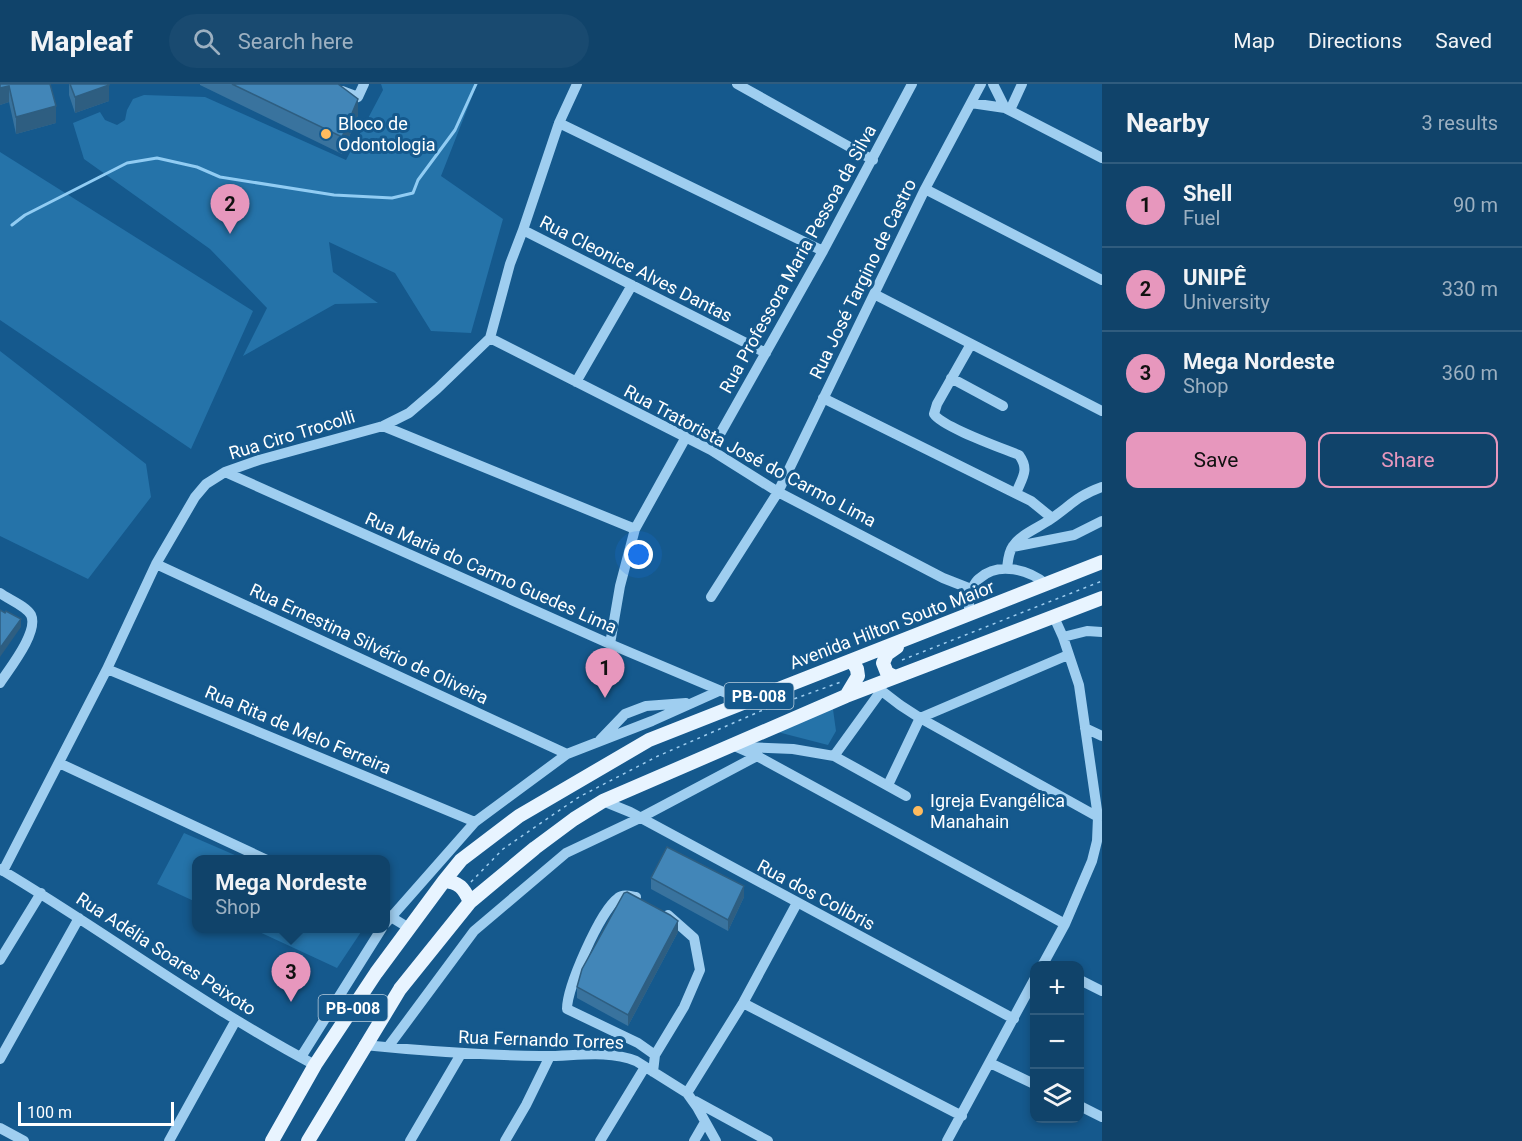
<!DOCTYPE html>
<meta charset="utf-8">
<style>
body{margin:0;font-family:Roboto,sans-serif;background:#194a70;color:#f1f3f6}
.controls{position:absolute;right:18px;bottom:18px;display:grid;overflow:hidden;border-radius:12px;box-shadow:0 3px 9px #0003}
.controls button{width:54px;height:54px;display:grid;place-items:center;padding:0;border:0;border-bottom:2px solid #305c7e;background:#10436a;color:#f1f3f6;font:30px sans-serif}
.scale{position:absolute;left:18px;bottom:15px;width:156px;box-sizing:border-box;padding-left:6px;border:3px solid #fff;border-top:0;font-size:16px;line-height:21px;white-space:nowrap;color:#fff;-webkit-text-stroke:4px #15598d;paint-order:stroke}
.you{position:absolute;left:639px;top:471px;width:21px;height:21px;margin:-15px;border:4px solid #fff;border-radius:50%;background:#1a73e8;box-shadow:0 0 0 9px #1a73e833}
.badge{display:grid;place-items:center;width:39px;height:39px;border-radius:50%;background:#e797bd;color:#111;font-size:20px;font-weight:700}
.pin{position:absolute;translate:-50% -50px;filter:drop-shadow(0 2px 3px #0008)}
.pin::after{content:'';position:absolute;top:32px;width:21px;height:18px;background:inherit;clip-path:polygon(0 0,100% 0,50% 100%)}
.popup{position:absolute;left:192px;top:771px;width:198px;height:78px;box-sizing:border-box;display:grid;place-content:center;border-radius:12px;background:#10436a;filter:drop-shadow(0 2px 4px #0005);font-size:20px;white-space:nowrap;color:#9cb0c1}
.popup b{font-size:22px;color:#f1f3f6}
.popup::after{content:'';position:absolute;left:50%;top:100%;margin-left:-12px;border:12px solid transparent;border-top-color:#10436a}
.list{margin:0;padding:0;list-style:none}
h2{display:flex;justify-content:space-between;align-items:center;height:78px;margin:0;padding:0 24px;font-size:26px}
h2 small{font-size:20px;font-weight:400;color:#9cb0c1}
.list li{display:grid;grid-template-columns:39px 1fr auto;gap:18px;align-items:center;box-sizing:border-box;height:84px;padding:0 24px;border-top:2px solid #305c7e}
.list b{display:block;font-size:22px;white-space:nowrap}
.list p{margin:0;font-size:20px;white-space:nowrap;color:#9cb0c1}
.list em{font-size:20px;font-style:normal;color:#9cb0c1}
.actions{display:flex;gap:12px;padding:18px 24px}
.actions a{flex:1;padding:14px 0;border:2px solid #e797bd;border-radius:12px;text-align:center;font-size:21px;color:#e797bd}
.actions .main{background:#e797bd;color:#111}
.icon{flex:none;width:33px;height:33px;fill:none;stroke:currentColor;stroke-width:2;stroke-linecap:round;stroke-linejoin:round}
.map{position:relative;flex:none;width:1102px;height:1057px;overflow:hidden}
header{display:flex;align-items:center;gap:36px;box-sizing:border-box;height:84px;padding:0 30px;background:#10436a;border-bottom:2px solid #305c7e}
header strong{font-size:28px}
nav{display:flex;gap:33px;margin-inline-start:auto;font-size:21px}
.search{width:420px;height:54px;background:#194a70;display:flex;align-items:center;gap:15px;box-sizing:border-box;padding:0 21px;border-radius:33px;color:#9cb0c1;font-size:22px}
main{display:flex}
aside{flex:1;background:#10436a}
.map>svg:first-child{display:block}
</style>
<header>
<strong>Mapleaf</strong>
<div class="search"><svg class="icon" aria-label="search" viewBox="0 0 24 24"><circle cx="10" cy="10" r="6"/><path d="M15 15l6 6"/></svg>Search here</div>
<nav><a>Map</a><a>Directions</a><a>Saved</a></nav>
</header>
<main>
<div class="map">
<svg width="1102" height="1057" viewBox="0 0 1102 1057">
<rect width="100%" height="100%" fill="#15598d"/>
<!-- green -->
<path fill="#2573a9" d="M381,0H477L441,92L503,135L471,249L431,247L395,189L329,158L333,188L378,219L335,220L243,272L267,224L210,165L84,75L73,39L100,28L105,36L117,41L125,36L127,26L133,15L144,11L205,13L346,76L383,6Z
M0,68L253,227L191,365L0,236Z
M0,267L146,380L151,413L88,495L0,452Z
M832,618L836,647L828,661L762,644Z
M184,749L244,775L196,776V818L157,800Z
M253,845H363L337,884Z"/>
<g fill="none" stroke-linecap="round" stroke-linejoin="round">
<!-- stream -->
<path stroke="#91ccf3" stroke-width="3" d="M12,141L25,131L127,79L157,74L197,83L220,93L334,111L392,114L413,109L418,96L455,46L476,0"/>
<!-- path -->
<path stroke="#9fcef0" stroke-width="1.5" stroke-dasharray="3 4.5" stroke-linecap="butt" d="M902,576L1102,497
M471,798L503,765L579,713L658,672L763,626L841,598"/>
<!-- minor -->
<path stroke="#9fcef0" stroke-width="10" d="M737,0L873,76
M993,0L1005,24
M342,7L358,13L364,0
M971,19L1005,24L1102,74
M1010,26L1022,0
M559,39L823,167
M925,105L1102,196
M523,146L766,269
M874,210L1102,327
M490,254L711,366L778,408L943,494L971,505L969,516V531
M971,260L937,320L934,330C942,343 1002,364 1019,371C1030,386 1022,394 1016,409
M951,294L1003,322
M576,298L632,201
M823,314L1031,417L1052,434
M383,342L635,445
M711,366L823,167L912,0
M225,388L610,560L745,617
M1013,463L1074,451L1102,437
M156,480L567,670
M1007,485C1008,477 1008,469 1013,462C1021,450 1038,444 1051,435C1071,421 1077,412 1102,403
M971,505C974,502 976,496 980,494C999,477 1029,486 1046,500
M0,509C8,515 26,522 31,531C39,548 9,585 0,599
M711,513L778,408L925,105L981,0
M1063,553L1087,547L1102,548
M610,560L620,502L635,445L686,353
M107,585L475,738
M874,601L900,621L920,634L1098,733
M1085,644L1102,652
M600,656L625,630L646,622L686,619
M732,661L757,672L1065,840
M744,663L793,665L834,672L906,712
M834,672L881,607
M59,679L267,776
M888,701L920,634L1068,571
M603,717L630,728L1014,935
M0,785C106,848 205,923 315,981
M3,787L107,585L156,480L195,413L206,400L225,388L259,376L383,342L409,329L437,305L490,254L510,180L523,146L559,39L577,0
M636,813C630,812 623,810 618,814C600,827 567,903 567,925L638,959L655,971
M386,830L409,844
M386,839L475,738L567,670L652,637L719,607
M0,876L41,809
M1042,882L1065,840L1092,777L1097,757L1098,733L1079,601L1063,553L1054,533
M1080,896L1102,907
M743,919L962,1032
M364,961C423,967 481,971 540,972C571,973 606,965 636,977L687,1009L697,1023L716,1057
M388,963L474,847L566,769L640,734L757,672
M301,973L382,844
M0,975L79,834
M990,979L1034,1000
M653,988L655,971L684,923L700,886L694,854L668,831
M687,1009L743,919L797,819
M695,1017L768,1057
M1080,1022L1102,1033
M0,1044L24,1057
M169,1057L236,936
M410,1057L461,970
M505,1057L526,1021L550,972
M600,1057L645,983
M694,1057L705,1038
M947,1057L1034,896"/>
<!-- major -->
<path stroke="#e8f4ff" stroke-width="14" d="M895,593L887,589L883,579L887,570L897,563
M846,612L858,592L857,585L852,577
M444,797C459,798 464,804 470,818
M272,1057L315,981L376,889L444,797L461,776L519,732L649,656L1102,478
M308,1057L400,905L470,818L535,764L574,735L603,717L846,612L1102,514"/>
</g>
<!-- wall -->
<path fill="#39739e" d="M0,0H50L56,39L16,50L9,18L0,21Z
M69,0H109V17L75,29L69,11Z
M200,0H339V1L358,31L342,70L200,1Z
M651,794L744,813L728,847L651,805Z
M678,848L628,942L577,914V903Z"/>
<!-- shaded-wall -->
<path fill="#2e5e81" d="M109,1V17L75,29V13Z
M9,2V18L0,21V4Z
M358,15V31L342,70V53Z
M56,22V39L16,50V33Z
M21,535V543L0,573V564Z
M744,802V813L728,847V836Z
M678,837V848L628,942V931Z"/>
<!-- building -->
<path fill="#4286b8" stroke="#2e5e81" stroke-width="1.5" d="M0,0H50L56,22L16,33L9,2L0,4Z
M70,0H109V1L75,13Z
M232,0H338L358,15L342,53Z
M0,526L5,529L6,527L21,535L0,564Z
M667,763L744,802L728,836L651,794Z
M627,808L670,831L678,837L628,931L577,903L582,885L624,809Z"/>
<!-- markers -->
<g fill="#ffbb5e" stroke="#15598d" stroke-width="2">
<circle cx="326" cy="50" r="6"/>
<circle cx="918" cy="727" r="6"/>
</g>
<g text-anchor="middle" stroke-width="6" stroke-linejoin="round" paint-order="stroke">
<!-- shield labels -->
<g fill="#15598d" stroke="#b9cddd" stroke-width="1.5">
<rect x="724.5" y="599" width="69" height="26" rx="4.5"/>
<rect x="318.5" y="911" width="69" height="26" rx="4.5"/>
</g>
<g font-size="16" font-weight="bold" fill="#fff">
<text x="759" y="618">PB-008</text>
<text x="353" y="930">PB-008</text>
</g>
<!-- poi labels -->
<g font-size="18" fill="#fff" stroke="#15598d" text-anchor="start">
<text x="338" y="46">Bloco de<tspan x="338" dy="21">Odontologia</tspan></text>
<text x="930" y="723">Igreja Evangélica<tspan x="930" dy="21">Manahain</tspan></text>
</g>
<!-- street labels -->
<g font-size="18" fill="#fff" stroke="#15598d">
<text transform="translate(798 175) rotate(-61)" y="6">Rua Professora Maria Pessoa da Silva</text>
<text transform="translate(636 185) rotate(27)" y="6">Rua Cleonice Alves Dantas</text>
<text transform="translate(863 195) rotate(-64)" y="6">Rua José Targino de Castro</text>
<text transform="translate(292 351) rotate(-17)" y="6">Rua Ciro Trocolli</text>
<text transform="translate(750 372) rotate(28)" y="6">Rua Tratorista José do Carmo Lima</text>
<text transform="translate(491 489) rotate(24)" y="6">Rua Maria do Carmo Guedes Lima</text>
<text transform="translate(892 541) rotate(-21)" y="6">Avenida Hilton Souto Maior</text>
<text transform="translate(369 560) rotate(25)" y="6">Rua Ernestina Silvério de Oliveira</text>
<text transform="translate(298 646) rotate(23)" y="6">Rua Rita de Melo Ferreira</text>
<text transform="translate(816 811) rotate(28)" y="6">Rua dos Colibris</text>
<text transform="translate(166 870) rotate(33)" y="6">Rua Adélia Soares Peixoto</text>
<text transform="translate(541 956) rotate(2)" y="6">Rua Fernando Torres</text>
</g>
</g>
</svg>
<div class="controls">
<button>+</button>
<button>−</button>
<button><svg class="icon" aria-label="layers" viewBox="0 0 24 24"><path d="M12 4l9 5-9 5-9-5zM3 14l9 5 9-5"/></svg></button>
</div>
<div class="scale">100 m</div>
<div class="you"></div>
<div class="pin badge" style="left:605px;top:614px">1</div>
<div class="pin badge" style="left:230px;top:150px">2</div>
<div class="pin badge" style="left:291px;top:918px">3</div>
<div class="popup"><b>Mega Nordeste</b>Shop</div>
</div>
<aside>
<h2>Nearby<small>3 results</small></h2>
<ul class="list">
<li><span class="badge">1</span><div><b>Shell</b><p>Fuel</p></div><em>90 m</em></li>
<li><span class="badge">2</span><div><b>UNIPÊ</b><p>University</p></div><em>330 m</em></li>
<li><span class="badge">3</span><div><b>Mega Nordeste</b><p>Shop</p></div><em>360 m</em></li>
</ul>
<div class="actions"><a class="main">Save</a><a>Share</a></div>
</aside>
</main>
